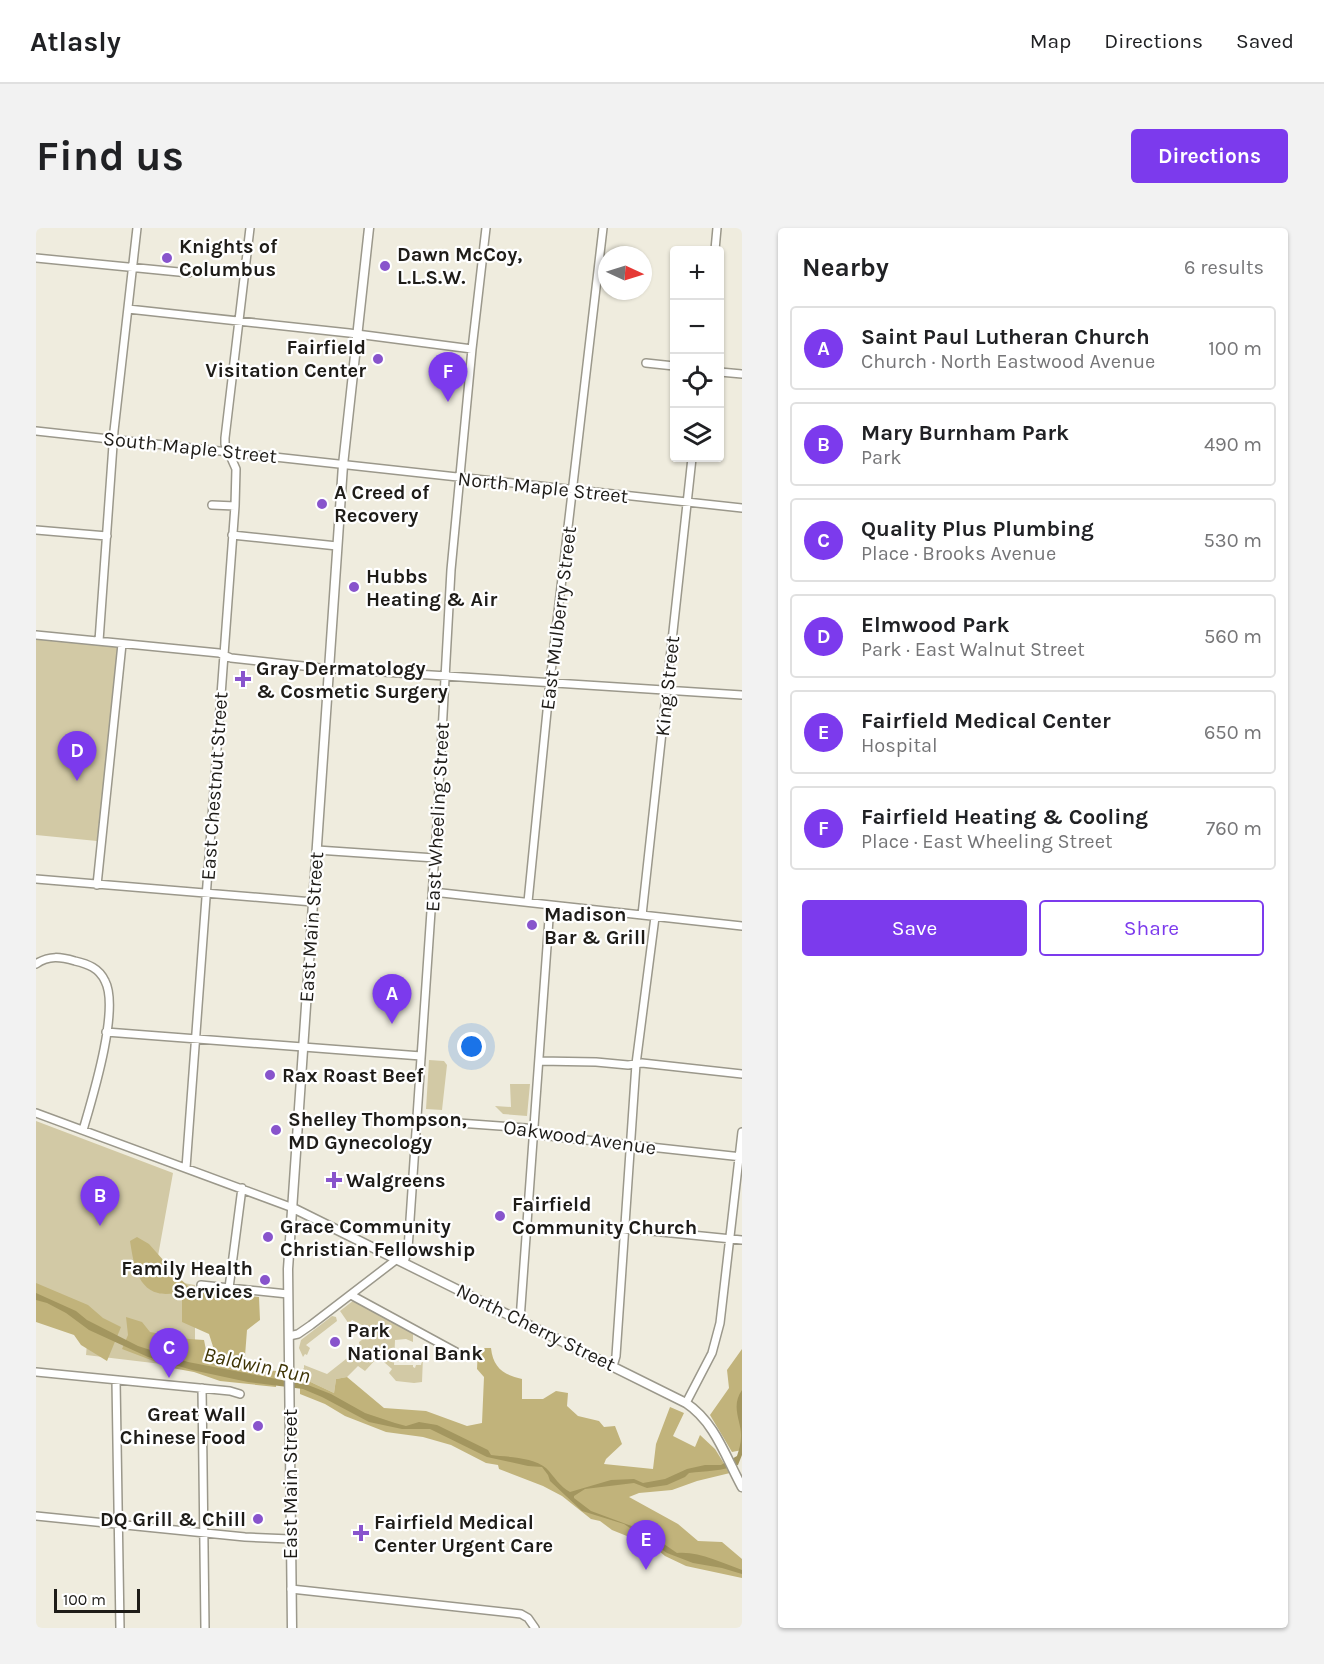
<!DOCTYPE html>
<meta charset="utf-8">
<style>
body{margin:0;font-family:Karla,sans-serif;background:#f2f2f2;color:#202124}
.controls{position:absolute;right:18px;top:18px;display:grid;overflow:hidden;border-radius:6px;box-shadow:0 2px 4px #0004}
.controls button{width:54px;height:54px;display:grid;place-items:center;padding:0;border:0;border-bottom:2px solid #e0e0e0;background:#fff;color:#202124;font:30px sans-serif}
.compass{position:absolute;left:562px;top:18px;width:54px;height:54px;border-radius:50%;background:#fff;box-shadow:0 2px 4px #0004;rotate:94deg}
.scale{position:absolute;left:18px;bottom:15px;width:86px;box-sizing:border-box;padding-left:6px;border:3px solid #1e1c18;border-top:0;font-size:16px;line-height:21px;white-space:nowrap;color:#1e1c18;-webkit-text-stroke:4px #fff;paint-order:stroke}
.you{position:absolute;left:436px;top:819px;width:21px;height:21px;margin:-15px;border:4px solid #fff;border-radius:50%;background:#1a73e8;box-shadow:0 0 0 9px #1a73e833}
.badge{display:grid;place-items:center;width:39px;height:39px;border-radius:50%;background:#7c3aed;color:#fff;font-size:20px;font-weight:700}
.pin{position:absolute;translate:-50% -50px;filter:drop-shadow(0 2px 3px #0008)}
.pin::after{content:'';position:absolute;top:32px;width:21px;height:18px;background:inherit;clip-path:polygon(0 0,100% 0,50% 100%)}
.list{margin:0;padding:0;list-style:none}
h2{display:flex;justify-content:space-between;align-items:center;height:78px;margin:0;padding:0 24px;font-size:26px}
h2 small{font-size:20px;font-weight:400;color:#757577}
.list li{display:grid;grid-template-columns:39px 1fr auto;gap:18px;align-items:center;box-sizing:border-box;height:84px;margin:0 12px 12px;padding:0 12px;border:2px solid #e0e0e0;border-radius:6px}
.list b{display:block;font-size:22px;white-space:nowrap}
.list p{margin:0;font-size:20px;white-space:nowrap;color:#757577}
.list em{font-size:20px;font-style:normal;color:#757577}
.actions{display:flex;gap:12px;padding:18px 24px}
.actions a{flex:1;padding:14px 0;border:2px solid #7c3aed;border-radius:6px;text-align:center;font-size:21px;color:#7c3aed}
.actions .main{background:#7c3aed;color:#fff}
.icon{flex:none;width:33px;height:33px;fill:none;stroke:currentColor;stroke-width:2;stroke-linecap:round;stroke-linejoin:round}
.map{position:relative;flex:none;width:706px;height:1400px;overflow:hidden;border-radius:6px}
header{display:flex;align-items:center;gap:36px;box-sizing:border-box;height:84px;padding:0 30px;background:#fff;border-bottom:2px solid #e0e0e0}
header strong{font-size:28px}
nav{display:flex;gap:33px;margin-inline-start:auto;font-size:21px}
.intro{display:flex;align-items:center;justify-content:space-between;box-sizing:border-box;height:144px;padding:0 36px}
h1{margin:0;font-size:42px}
.button{padding:15px 27px;border-radius:6px;background:#7c3aed;color:#fff;font-size:21px;font-weight:700}
main{display:flex;gap:36px;padding:0 36px}
aside{flex:1;background:#fff;border-radius:6px;box-shadow:0 2px 4px #0004}
.map>svg:first-child{display:block}
</style>
<header>
<strong>Atlasly</strong>
<nav><a>Map</a><a>Directions</a><a>Saved</a></nav>
</header>
<div class="intro"><h1>Find us</h1><a class="button">Directions</a></div>
<main>
<div class="map">
<svg width="706" height="1400" viewBox="0 0 706 1400">
<rect width="100%" height="100%" fill="#efecde"/>
<!-- green -->
<path fill="#d2c9a5" d="M0,409L80,419L82,421L61,613L0,607Z
M393,832L408,833L411,837L406,882L390,881Z
M474,856H494L491,888L467,886L459,878L475,879Z
M0,893L137,945L118,1050L159,1057V1140L50,1127L52,1105L0,1058Z
M318,1072L377,1103V1114L370,1111L359,1112L358,1137H377V1139L379,1140L380,1137H385L387,1129L386,1154L378,1155L360,1153L353,1145L356,1141L342,1129L329,1143L322,1138L311,1149L300,1151L298,1165L264,1149V1144L268,1140V1137L291,1146L324,1120L323,1114L330,1109L328,1104L330,1099L316,1092L313,1096L304,1083Z
M296,1088L300,1089L301,1093L270,1117L274,1120L271,1127L269,1126L267,1129L263,1120L265,1112Z"/>
<!-- forest -->
<path fill="#c1b37b" d="M101,1009L113,1016L128,1033V1044L140,1047L152,1058L163,1062L223,1069L224,1092L211,1102L208,1141L241,1143L240,1159L184,1153L158,1144L136,1140L86,1121L92,1107L90,1089L106,1094L114,1104L153,1111L168,1112L171,1127L180,1128L173,1106L146,1094V1065C139,1065 129,1067 122,1065C100,1060 97,1031 94,1013Z
M0,1055L52,1077L67,1090L85,1099L71,1133L45,1117L38,1107L0,1094Z
M442,1120H455C457,1140 468,1147 486,1151V1171H507L520,1163L532,1165L531,1178L542,1188L563,1193L568,1199L579,1198L586,1216L570,1231L568,1236L617,1241L620,1216L634,1179L648,1185L637,1208L659,1219L664,1207L679,1221L694,1245L661,1253L636,1262L603,1265L593,1269L642,1296L662,1313L686,1314L706,1331V1350L650,1338L629,1328L618,1319L576,1302L564,1293L555,1291L526,1268L507,1258L463,1241L462,1237L450,1235L415,1217L387,1209L350,1204L309,1188L289,1176L264,1166V1149L298,1165L300,1151L311,1149L348,1180L390,1183L431,1198L446,1195L448,1149L441,1141Z
M706,1121V1222L696,1224L674,1187L693,1160L691,1142Z"/>
<!-- water -->
<path fill="#a3965f" d="M0,1065L40,1083L51,1092L102,1118L152,1134L272,1157L295,1166L329,1185L359,1195L370,1198L383,1194L401,1197L452,1222L455,1227C471,1229 497,1229 510,1240C518,1248 524,1259 534,1264L575,1252L598,1251L607,1255L629,1251L651,1241L669,1237H685L701,1228C703,1222 705,1215 705,1209C706,1194 694,1179 706,1162V1227L702,1237C686,1243 670,1243 653,1245L649,1249L631,1257L611,1260L598,1255L549,1261L538,1268V1270L555,1283L609,1303L641,1325C663,1323 686,1335 706,1342V1346L686,1340L657,1335L631,1325L588,1296L546,1283L514,1253L512,1247L506,1239L492,1238L451,1229L394,1201H366L333,1194L286,1169L267,1161L212,1154L156,1142L112,1129L53,1102L30,1085L11,1075L0,1072Z"/>
<g fill="none" stroke-linecap="round" stroke-linejoin="round">
<defs>
<path id="minor" d="M679,22L681,0
M0,30L153,45
M92,81L313,105L436,121
M610,135L638,138
M684,144L706,146
M0,203L706,280
M176,277L199,278
M0,302L71,308
M196,307L301,318
M0,407L183,425L195,430L285,440L706,467
M63,413L78,203L101,0
M281,622L399,630
M0,651L277,674
M61,657L86,416
M397,664L706,698
M492,674L514,453L567,0
M606,687L656,230
M0,736C13,727 25,729 39,733C52,736 63,740 69,753C84,781 56,871 47,902
M70,804L385,828
M503,833L560,834L592,837L606,835L706,846
M0,885L257,980
M381,892L490,900L504,907L706,929
M150,940L199,278L200,241L189,216V210L214,0
M549,1000L583,1003L595,1001L706,1012
M368,1034L372,1021L401,595L415,342L436,121L450,0
M165,1057L252,1066
M193,1060L206,960
M315,1067L420,1124
M484,1092L514,677
M253,1108L262,1106L275,1097L361,1031
M577,1138L580,1128L600,836L619,689
M0,1144L194,1163L204,1166
M80,1152L84,1400
M166,1160L169,1400
M650,1175L676,1125L684,1095L706,904
M0,1288L209,1309L254,1311
M255,1361L485,1386L492,1390L499,1400"/>
<path id="major" d="M257,980L650,1175C679,1194 690,1230 706,1259
M256,1400L252,1041L307,237L333,0"/>
</defs>
<!-- minor casing -->
<use href="#minor" stroke="#9b988b" stroke-width="10"/>
<!-- major casing -->
<use href="#major" stroke="#9b988b" stroke-width="11"/>
<!-- minor -->
<use href="#minor" stroke="#fff" stroke-width="7"/>
<!-- major -->
<use href="#major" stroke="#fff" stroke-width="8"/>
</g>
<!-- markers -->
<g fill="#8854cc" stroke="#fff" stroke-width="2">
<circle cx="131" cy="30" r="6"/>
<circle cx="349" cy="38" r="6"/>
<circle cx="342" cy="131" r="6"/>
<circle cx="286" cy="276" r="6"/>
<circle cx="318" cy="359" r="6"/>
<path d="M204 442h6v6h6v6h-6v6h-6v-6h-6v-6h6z"/>
<circle cx="496" cy="697" r="6"/>
<circle cx="234" cy="847" r="6"/>
<circle cx="240" cy="902" r="6"/>
<path d="M295 943h6v6h6v6h-6v6h-6v-6h-6v-6h6z"/>
<circle cx="464" cy="988" r="6"/>
<circle cx="232" cy="1009" r="6"/>
<circle cx="229" cy="1052" r="6"/>
<circle cx="299" cy="1114" r="6"/>
<circle cx="222" cy="1198" r="6"/>
<circle cx="222" cy="1291" r="6"/>
<path d="M322 1296h6v6h6v6h-6v6h-6v-6h-6v-6h6z"/>
</g>
<g text-anchor="middle" stroke-width="4.5" stroke-linejoin="round" paint-order="stroke">
<!-- poi labels -->
<g font-size="20" font-weight="bold" fill="#1e1c18" stroke="#fff" text-anchor="start">
<text x="143" y="25">Knights of<tspan x="143" dy="23">Columbus</tspan></text>
<text x="361" y="33">Dawn McCoy,<tspan x="361" dy="23">L.L.S.W.</tspan></text>
<text x="330" y="126" text-anchor="end">Fairfield<tspan x="330" dy="23">Visitation Center</tspan></text>
<text x="298" y="271">A Creed of<tspan x="298" dy="23">Recovery</tspan></text>
<text x="330" y="355">Hubbs<tspan x="330" dy="23">Heating &amp; Air</tspan></text>
<text x="220" y="447">Gray Dermatology<tspan x="220" dy="23">&amp; Cosmetic Surgery</tspan></text>
<text x="508" y="693">Madison<tspan x="508" dy="23">Bar &amp; Grill</tspan></text>
<text x="246" y="854">Rax Roast Beef</text>
<text x="252" y="898">Shelley Thompson,<tspan x="252" dy="23">MD Gynecology</tspan></text>
<text x="310" y="959">Walgreens</text>
<text x="476" y="983">Fairfield<tspan x="476" dy="23">Community Church</tspan></text>
<text x="244" y="1005">Grace Community<tspan x="244" dy="23">Christian Fellowship</tspan></text>
<text x="217" y="1047" text-anchor="end">Family Health<tspan x="217" dy="23">Services</tspan></text>
<text x="311" y="1109">Park<tspan x="311" dy="23">National Bank</tspan></text>
<text x="210" y="1193" text-anchor="end">Great Wall<tspan x="210" dy="23">Chinese Food</tspan></text>
<text x="210" y="1298" text-anchor="end">DQ Grill &amp; Chill</text>
<text x="338" y="1301">Fairfield Medical<tspan x="338" dy="23">Center Urgent Care</tspan></text>
</g>
<!-- street labels -->
<g font-size="20" fill="#1e1c18" stroke="#fff">
<text transform="translate(154 219) rotate(6)" y="7">South Maple Street</text>
<text transform="translate(507 259) rotate(6)" y="7">North Maple Street</text>
<text transform="translate(522 390) rotate(-83)" y="7">East Mulberry Street</text>
<text transform="translate(631 458) rotate(-84)" y="7">King Street</text>
<text transform="translate(178 558) rotate(-86)" y="7">East Chestnut Street</text>
<text transform="translate(401 589) rotate(-87)" y="7">East Wheeling Street</text>
<text transform="translate(275 699) rotate(-86)" y="7">East Main Street</text>
<text transform="translate(544 909) rotate(8)" y="7">Oakwood Avenue</text>
<text transform="translate(500 1099) rotate(26)" y="7">North Cherry Street</text>
<text transform="translate(254 1256) rotate(-90)" y="7">East Main Street</text>
</g>
<!-- water labels -->
<g font-size="21" font-style="italic" fill="#3d3303" stroke="#fff">
<text transform="translate(221 1137) rotate(12)" y="7">Baldwin Run</text>
</g>
</g>
</svg>
<div class="controls">
<button>+</button>
<button>−</button>
<button><svg class="icon" aria-label="locate" viewBox="0 0 24 24"><circle cx="12" cy="12" r="6"/><path d="M12 2v4M12 18v4M2 12h4M18 12h4"/></svg></button>
<button><svg class="icon" aria-label="layers" viewBox="0 0 24 24"><path d="M12 4l9 5-9 5-9-5zM3 14l9 5 9-5"/></svg></button>
</div>
<svg class="compass" viewBox="-18 -18 36 36"><path d="M0-13l5 13h-10z" fill="#e53935"/><path d="M0 13l5-13h-10z" fill="#757577"/></svg>
<div class="scale">100 m</div>
<div class="you"></div>
<div class="pin badge" style="left:356px;top:796px">A</div>
<div class="pin badge" style="left:64px;top:998px">B</div>
<div class="pin badge" style="left:133px;top:1150px">C</div>
<div class="pin badge" style="left:41px;top:553px">D</div>
<div class="pin badge" style="left:610px;top:1342px">E</div>
<div class="pin badge" style="left:412px;top:174px">F</div>
</div>
<aside>
<h2>Nearby<small>6 results</small></h2>
<ul class="list">
<li><span class="badge">A</span><div><b>Saint Paul Lutheran Church</b><p>Church · North Eastwood Avenue</p></div><em>100 m</em></li>
<li><span class="badge">B</span><div><b>Mary Burnham Park</b><p>Park</p></div><em>490 m</em></li>
<li><span class="badge">C</span><div><b>Quality Plus Plumbing</b><p>Place · Brooks Avenue</p></div><em>530 m</em></li>
<li><span class="badge">D</span><div><b>Elmwood Park</b><p>Park · East Walnut Street</p></div><em>560 m</em></li>
<li><span class="badge">E</span><div><b>Fairfield Medical Center</b><p>Hospital</p></div><em>650 m</em></li>
<li><span class="badge">F</span><div><b>Fairfield Heating &amp; Cooling</b><p>Place · East Wheeling Street</p></div><em>760 m</em></li>
</ul>
<div class="actions"><a class="main">Save</a><a>Share</a></div>
</aside>
</main>
